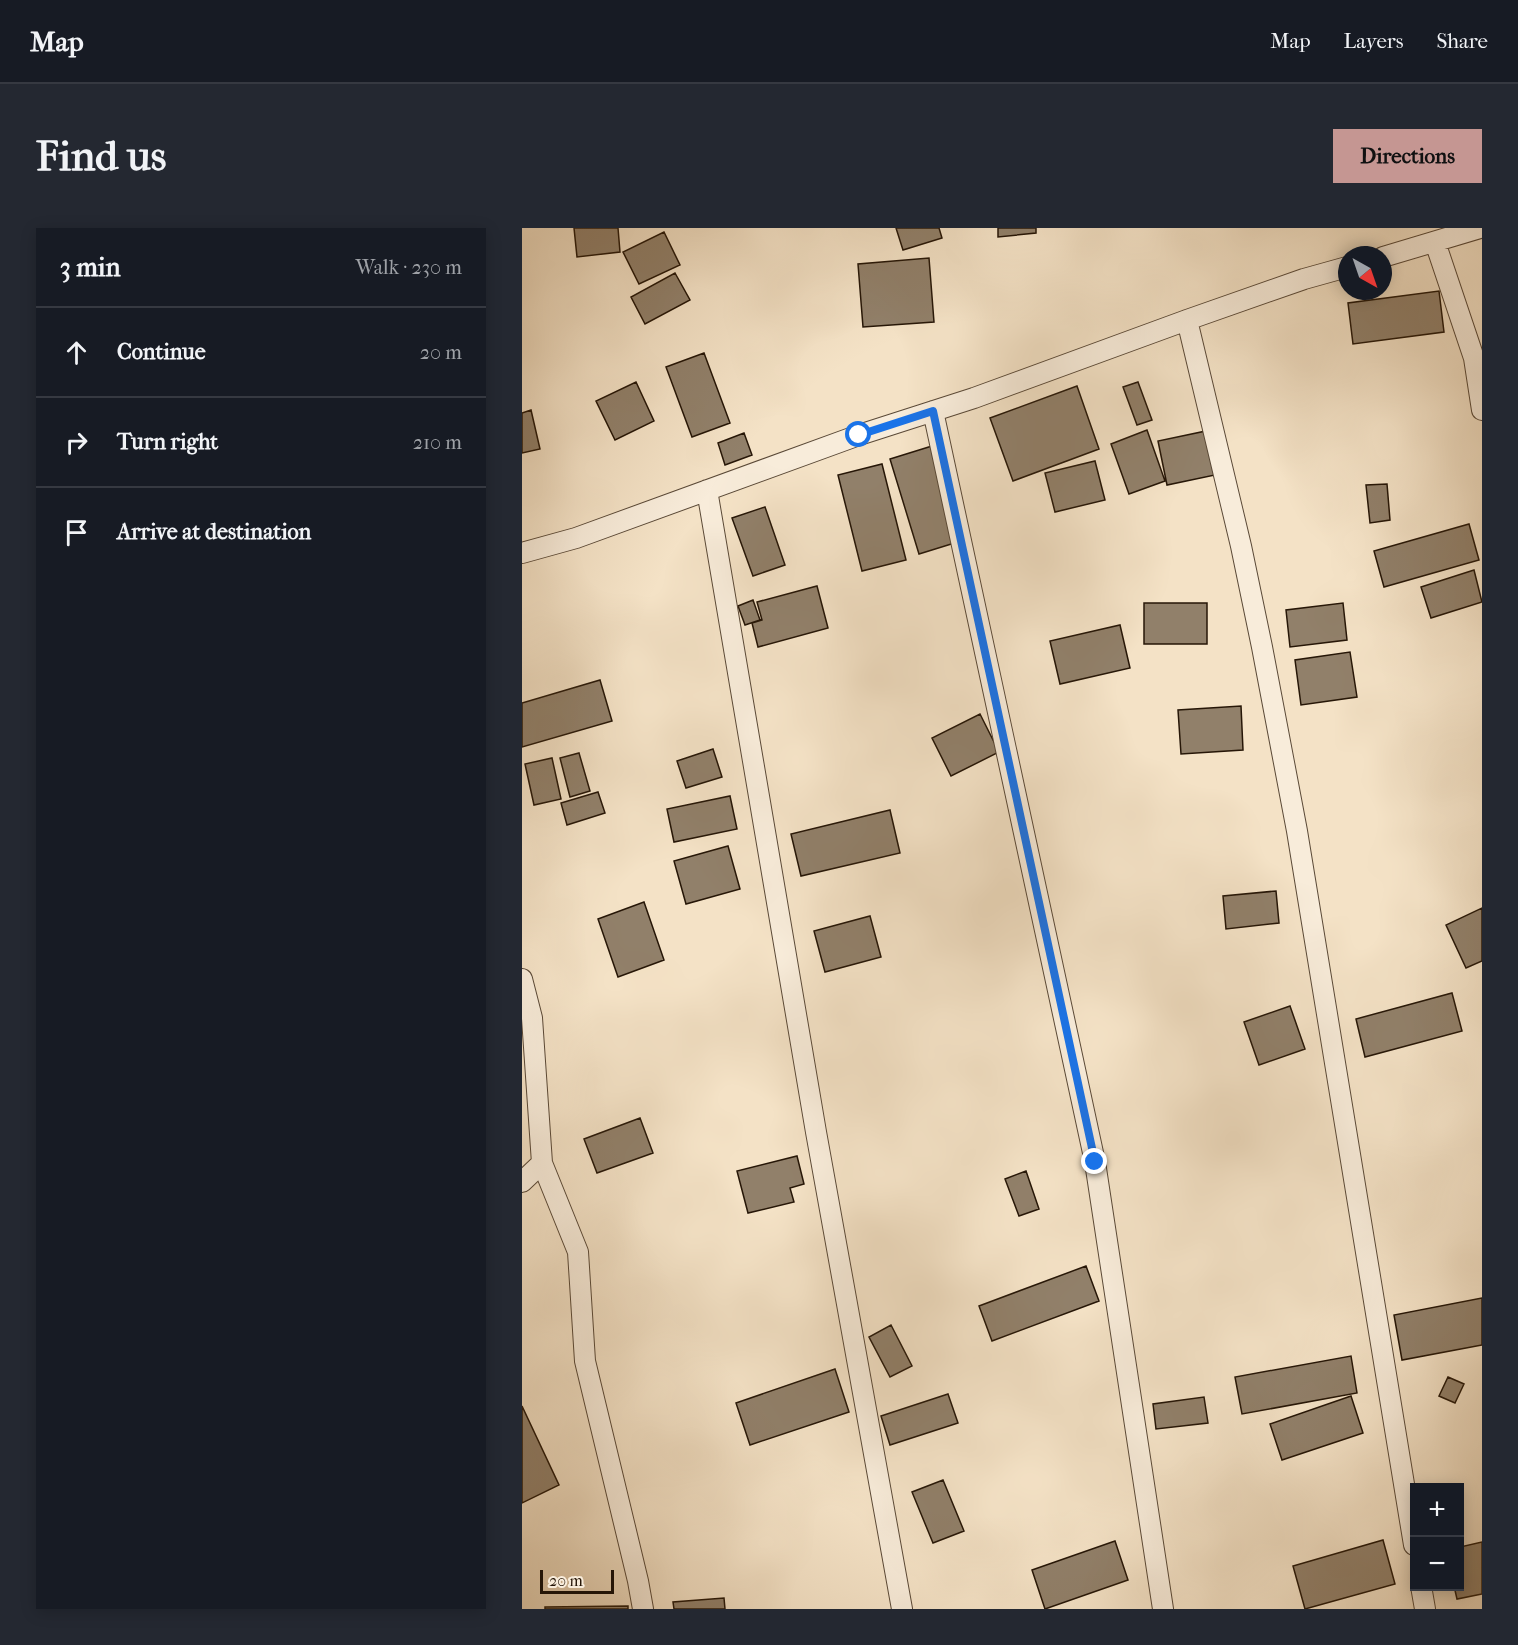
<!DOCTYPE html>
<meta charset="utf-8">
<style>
body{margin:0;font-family:"IM FELL French Canon",serif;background:#242831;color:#f1f3f6}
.controls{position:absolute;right:18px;bottom:18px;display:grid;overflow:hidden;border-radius:0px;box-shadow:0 3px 15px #0003}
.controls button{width:54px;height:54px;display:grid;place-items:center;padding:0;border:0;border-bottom:2px solid #363941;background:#171b24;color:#f1f3f6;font:30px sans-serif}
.compass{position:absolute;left:816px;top:18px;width:54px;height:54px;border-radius:50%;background:#171b24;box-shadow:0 3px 15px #0003;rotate:140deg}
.scale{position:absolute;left:18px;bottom:15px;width:74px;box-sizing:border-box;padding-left:6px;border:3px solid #261607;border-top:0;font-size:16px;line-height:21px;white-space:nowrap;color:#261607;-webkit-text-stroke:4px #f8ecda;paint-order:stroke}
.stop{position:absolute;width:18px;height:18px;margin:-14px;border:4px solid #1a73e8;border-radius:50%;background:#fff}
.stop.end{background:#1a73e8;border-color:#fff;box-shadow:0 2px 6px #0008}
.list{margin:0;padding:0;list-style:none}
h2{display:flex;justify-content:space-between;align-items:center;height:78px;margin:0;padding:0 24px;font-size:26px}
h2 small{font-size:20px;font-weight:400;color:#9ea1a6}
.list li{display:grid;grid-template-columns:39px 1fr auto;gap:18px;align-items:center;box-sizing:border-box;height:90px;padding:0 24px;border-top:2px solid #363941}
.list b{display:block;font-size:22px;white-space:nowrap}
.list em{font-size:20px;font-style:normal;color:#9ea1a6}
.icon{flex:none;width:33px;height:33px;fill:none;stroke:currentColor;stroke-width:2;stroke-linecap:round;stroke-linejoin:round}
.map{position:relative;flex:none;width:960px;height:1381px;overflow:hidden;border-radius:0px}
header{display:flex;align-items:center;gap:36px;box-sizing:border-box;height:84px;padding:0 30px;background:#171b24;border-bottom:2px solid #363941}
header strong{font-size:28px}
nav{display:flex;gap:33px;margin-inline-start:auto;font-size:21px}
.intro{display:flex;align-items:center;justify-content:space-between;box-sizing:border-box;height:144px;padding:0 36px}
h1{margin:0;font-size:42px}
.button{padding:15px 27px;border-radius:0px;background:#c59692;color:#111;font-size:21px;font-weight:700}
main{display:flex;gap:36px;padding:0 36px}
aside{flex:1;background:#171b24;border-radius:0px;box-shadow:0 3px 15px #0003}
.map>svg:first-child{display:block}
</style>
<header>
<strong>Map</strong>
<nav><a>Map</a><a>Layers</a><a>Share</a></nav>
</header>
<div class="intro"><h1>Find us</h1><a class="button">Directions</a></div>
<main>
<aside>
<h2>3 min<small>Walk · 230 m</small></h2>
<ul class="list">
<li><svg class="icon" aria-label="ahead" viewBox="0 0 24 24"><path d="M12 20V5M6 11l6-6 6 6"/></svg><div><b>Continue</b></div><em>20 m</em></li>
<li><svg class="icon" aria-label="right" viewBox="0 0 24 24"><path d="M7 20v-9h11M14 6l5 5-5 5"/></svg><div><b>Turn right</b></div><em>210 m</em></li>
<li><svg class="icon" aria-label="arrive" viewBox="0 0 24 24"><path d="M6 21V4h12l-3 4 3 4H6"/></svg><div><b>Arrive at destination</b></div></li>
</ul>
</aside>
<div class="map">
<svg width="960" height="1381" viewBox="0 0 960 1381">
<rect width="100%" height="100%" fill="#f4e2c6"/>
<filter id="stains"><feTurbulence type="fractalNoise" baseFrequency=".00333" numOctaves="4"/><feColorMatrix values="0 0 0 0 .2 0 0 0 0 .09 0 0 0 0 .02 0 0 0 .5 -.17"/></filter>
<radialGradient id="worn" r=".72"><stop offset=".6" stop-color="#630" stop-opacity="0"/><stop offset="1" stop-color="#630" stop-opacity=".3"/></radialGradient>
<!-- building -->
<path fill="#91806a" stroke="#261607" stroke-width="1.5" d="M52,0H96L98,24L55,29Z
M374,0H417L420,10L381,22Z
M476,0H514V5L476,9Z
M142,4L158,37L117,56L101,24Z
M407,30L412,94L341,99L336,36Z
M153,45L168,72L123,96L109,69Z
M917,63L922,104L831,116L826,75Z
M182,125L208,195L170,209L144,139Z
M114,154L132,193L93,212L74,173Z
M616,154L630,192L615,197L601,159Z
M555,158L577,221L491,253L468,190Z
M9,182L18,221L0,225V185Z
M625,202L643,253L607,266L589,216Z
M684,203L693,247L645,257L636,213Z
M222,205L230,227L203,237L196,215Z
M410,218L439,313L397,326L368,231Z
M573,233L583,272L533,284L523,245Z
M360,236L384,332L340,343L316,247Z
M865,256L868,292L848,295L844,257Z
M243,279L263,337L231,348L210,290Z
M947,296L957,332L862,359L852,323Z
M952,342L960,374L909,390L899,359Z
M295,358L306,400L236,419L230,395L240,392L235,374Z
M231,372L238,392L223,397L216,378Z
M622,375H685V416H622Z
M821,375L825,412L768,419L764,382Z
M598,397L608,440L538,456L528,413Z
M828,424L835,469L779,477L773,432Z
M78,452L90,493L0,519V475Z
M719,478L721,522L659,526L656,482Z
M458,486L477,524L429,548L410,510Z
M191,521L200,549L164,560L155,533Z
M57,525L68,563L48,569L38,530Z
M30,530L39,571L12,577L3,536Z
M76,564L83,585L45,597L39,575Z
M208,568L215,601L152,614L145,581Z
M368,582L378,625L279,648L269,606Z
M206,618L218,661L164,676L152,633Z
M754,663L757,695L704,701L701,668Z
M122,674L142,732L96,749L76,691Z
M960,680V733L944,740L924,697Z
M348,688L359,729L303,744L292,703Z
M930,765L940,803L843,829L834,791Z
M768,778L783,821L737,837L722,794Z
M118,890L131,925L75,945L62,911Z
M275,928L282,956L268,960L272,974L226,985L215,943Z
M504,943L517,981L497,988L483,951Z
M564,1038L577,1073L470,1113L457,1078Z
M960,1070V1117L880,1132L872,1087Z
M369,1097L390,1138L368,1149L347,1109Z
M829,1128L835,1165L720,1186L713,1149Z
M313,1141L327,1184L228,1217L214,1175Z
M926,1149L942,1156L933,1175L917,1168Z
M426,1166L436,1195L368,1217L359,1188Z
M829,1168L841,1205L760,1232L748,1196Z
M682,1169L686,1195L634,1201L631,1176Z
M0,1178L37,1257L0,1275Z
M421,1252L442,1303L411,1315L390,1264Z
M861,1312L873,1356L783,1381L771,1338Z
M593,1313L606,1352L523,1381L510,1342Z
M960,1314V1366L935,1371L932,1358H938V1319Z
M202,1370L203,1381H152L151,1374Z
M106,1378V1381H23V1379Z"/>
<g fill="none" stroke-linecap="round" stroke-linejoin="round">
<defs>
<path id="minor" d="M913,14L952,130L960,182
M861,29L958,0
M665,92L719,318L740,419L775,603L892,1317
M411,183L573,934L641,1381
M185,262L294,904L380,1381
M0,325L54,310L337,207L452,170L665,92L782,51L825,39
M0,751L10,790L20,935L0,954
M20,935L56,1024L63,1133L116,1353L121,1381
M899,1358L903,1381"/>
</defs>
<!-- minor casing -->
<use href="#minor" stroke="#5a4937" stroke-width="22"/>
<!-- minor -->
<use href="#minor" stroke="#f8ecda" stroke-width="20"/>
</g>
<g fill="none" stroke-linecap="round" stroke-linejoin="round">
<!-- route -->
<path stroke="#1a73e8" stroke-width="8" d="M337,207L411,183L573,934"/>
</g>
<rect width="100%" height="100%" filter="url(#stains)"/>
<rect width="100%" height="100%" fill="url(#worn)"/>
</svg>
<div class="controls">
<button>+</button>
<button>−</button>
</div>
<svg class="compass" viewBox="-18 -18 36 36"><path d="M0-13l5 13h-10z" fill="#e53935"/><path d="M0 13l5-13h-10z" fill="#9ea1a6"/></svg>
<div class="scale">20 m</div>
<div class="stop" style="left:337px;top:207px"></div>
<div class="stop end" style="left:573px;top:934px"></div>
</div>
</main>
